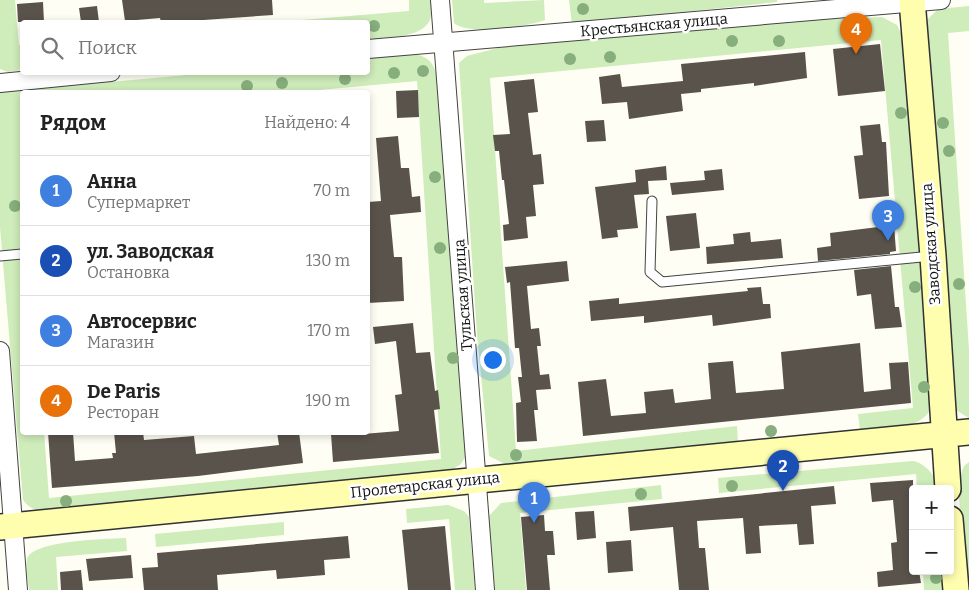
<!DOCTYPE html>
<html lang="ru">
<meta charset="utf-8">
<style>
body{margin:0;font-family:Bitter,serif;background:#f2f2f2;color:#222}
.controls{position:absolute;right:15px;bottom:15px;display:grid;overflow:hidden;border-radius:5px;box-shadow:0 2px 8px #0003}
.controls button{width:45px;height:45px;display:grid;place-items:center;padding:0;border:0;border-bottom:1px solid #e0e0e0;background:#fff;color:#222;font:25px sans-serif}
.you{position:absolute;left:492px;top:359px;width:18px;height:18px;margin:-12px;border:4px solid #fff;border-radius:50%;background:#1a73e8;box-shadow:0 0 0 8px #1a73e833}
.badge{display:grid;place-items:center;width:32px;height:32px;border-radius:50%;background:#1a73e8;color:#fff;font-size:16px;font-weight:700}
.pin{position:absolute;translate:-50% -41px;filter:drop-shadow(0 1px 2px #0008)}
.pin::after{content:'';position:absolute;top:26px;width:18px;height:15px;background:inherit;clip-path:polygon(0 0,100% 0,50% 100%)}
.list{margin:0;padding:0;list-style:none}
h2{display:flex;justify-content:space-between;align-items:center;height:65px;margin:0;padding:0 20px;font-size:21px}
h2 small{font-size:16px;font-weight:400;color:#767676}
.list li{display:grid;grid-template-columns:32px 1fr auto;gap:15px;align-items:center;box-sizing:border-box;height:70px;padding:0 20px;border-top:1px solid #e0e0e0}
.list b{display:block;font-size:19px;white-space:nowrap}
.list p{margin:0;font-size:16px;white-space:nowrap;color:#767676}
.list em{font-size:16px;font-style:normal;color:#767676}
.icon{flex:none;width:28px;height:28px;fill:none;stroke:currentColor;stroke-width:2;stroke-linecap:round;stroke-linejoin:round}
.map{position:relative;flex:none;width:969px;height:590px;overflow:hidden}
.search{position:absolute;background:#fff;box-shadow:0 2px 8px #0003;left:20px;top:20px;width:350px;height:55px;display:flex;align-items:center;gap:12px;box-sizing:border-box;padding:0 18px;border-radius:5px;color:#767676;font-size:19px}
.panel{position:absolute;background:#fff;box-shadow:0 2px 8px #0003;left:20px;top:90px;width:350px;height:345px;border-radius:5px}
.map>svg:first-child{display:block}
</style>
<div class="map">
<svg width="969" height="590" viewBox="0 0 969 590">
<rect width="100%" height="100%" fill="#fffef4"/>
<!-- green -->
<path fill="#cfecbb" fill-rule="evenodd" d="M0,0H15L19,45H22V70L8,72L0,69Z
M409,0H432C431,6 432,14 430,20C421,39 385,37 368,39V22H278L409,11Z
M452,0H484V3L544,0L545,20C526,27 469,36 454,23Z
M569,0H777V2L572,24Z
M969,6V31L948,33L969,350V418L954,409L926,21L938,9Z
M882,17L897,25L903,38L933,374L929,412C914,432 882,428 860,430L858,414L913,408L881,40L490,78L516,451L737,426L738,443L519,463L505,464L489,456L477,335L459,63L467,56L513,44L760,22Z
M413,54C429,56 435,64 437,79L466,456L461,464L450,471L42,511C33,510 29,507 23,500L0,227V92L209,73L368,72V58ZM417,81L441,459L49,498L44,432H22V92H298Z
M913,461C925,463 937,477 939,489H917L916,474L719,493L718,478Z
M969,462V583L965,584L958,482L964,466Z
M661,485L662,499L520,513L526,590H494L489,516L501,503Z
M448,505L464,511L469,517L475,590H455L449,519L407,523L406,509Z
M284,522V535L156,547L155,534Z
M126,538L127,551L56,557L58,590H29C28,581 25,568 27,559C33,540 107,539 126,538Z
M923,571H944L945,590H924Z"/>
<!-- building -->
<path fill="#5a534c" d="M122,0H272L273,15L176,22H161L160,18L125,21Z
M43,2L44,22H18L17,4Z
M97,6L99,22H81L79,8Z
M880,44L885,91L838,96L833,49Z
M805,52L807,78L754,86V83L701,89V92L681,94L683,111L629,119L627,102L602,104L599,77L620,74L622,87L683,81L681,64Z
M534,79L538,112L528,113L533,155L541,154L544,184L533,185L536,216L526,217L528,238L504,241L503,225L509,224L504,180H502L499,151H495L493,135L510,134L504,82Z
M418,90L419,117L397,118L396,91Z
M604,120L606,141L587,142L585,121Z
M880,124L882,142H886L889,196L859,199L854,156L863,155L860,126Z
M398,136L401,168H409L412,197L420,196L421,212L390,215L394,257H402L404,301L368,303V202L381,201L376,138Z
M666,166L667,180L648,181L649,194L634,195L638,228L617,230L618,237L602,239L595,187L636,182L635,170Z
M722,169L724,190L672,195L670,183L705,180L704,171Z
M696,213L700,248L670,251L666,216Z
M894,225L896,251L890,252V254L818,261L817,248L831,246L830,233Z
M750,232L751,242L781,239L783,258L707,264L706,247L734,244L733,234Z
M567,261L569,281L527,286L531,329L539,328L541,346H537L540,375L549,374L551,389L536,390L538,410H534L537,441L517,442L516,403L521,402L518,377H522L519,348H515L510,282L507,283L505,267Z
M891,266L895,307H899L902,327L875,329L871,294L857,296L854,270Z
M761,287L763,304H770L771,318L713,326L712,315L644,323V316L591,321L589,301L619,298V304L748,291L747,288Z
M413,323L416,353L430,352L435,391L438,390L440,409L434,410L439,453L333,462L331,434L350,432L351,435L399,431L395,395L402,394L396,341L375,344L373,327Z
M860,343L864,392L891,389L889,363L908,362L911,403L583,436L578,382L606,379L611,416L646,413L644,392L673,389L675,403L711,399L708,363L733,361L736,393L784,389L781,352Z
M48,432H73L75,461L113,458L112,453H116L114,432H143L144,440L194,436L196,454L279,445L277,432H299L303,463L198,476L52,488Z
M913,480V571H919L921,583L878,587L877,572L893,570L891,543L897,542L893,500L872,502L870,483Z
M834,486L836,504L811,506L814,544L799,545L797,524L759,526L761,553L746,554L743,518L697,521L699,548H705L709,590H679L673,527L630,531L628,507Z
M594,511L596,538L577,540L575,512Z
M544,515L545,531H553L555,555H547L550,590H527L521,517Z
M445,526L451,590H408L402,530Z
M348,536L350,558L324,560L325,575L277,579L276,570L217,575L218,590H144L142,568L158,567L157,553Z
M631,540L633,571L608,573L606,542Z
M131,555L133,578L89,581L86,559Z
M81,570L83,590H61L60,572Z"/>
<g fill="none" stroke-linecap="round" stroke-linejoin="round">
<defs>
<path id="lane" d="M652,201L650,272L662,282L932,256
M0,256L22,254"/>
<path id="street" d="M440,0L485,590
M368,49L941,0
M0,83L111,72
M0,351L18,590"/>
<path id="secondary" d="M912,0L933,256L948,489
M950,519L956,590
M0,527L969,432"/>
</defs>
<!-- lane casing -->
<use href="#lane" stroke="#434343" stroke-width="11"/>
<!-- street casing -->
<use href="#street" stroke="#434343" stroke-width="20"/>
<!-- secondary casing -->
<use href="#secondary" stroke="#323232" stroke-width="28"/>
<!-- lane -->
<use href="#lane" stroke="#fff" stroke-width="9"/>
<!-- street -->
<use href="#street" stroke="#fff" stroke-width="18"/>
<!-- secondary -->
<use href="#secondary" stroke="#fffeaf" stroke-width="25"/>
</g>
<!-- trees -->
<g fill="#87ae7d">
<circle cx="583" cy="9" r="6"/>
<circle cx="374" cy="26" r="6"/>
<circle cx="732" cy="41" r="6"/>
<circle cx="779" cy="41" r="6"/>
<circle cx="610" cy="57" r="6"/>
<circle cx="570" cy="59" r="6"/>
<circle cx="423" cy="71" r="6"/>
<circle cx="394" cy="73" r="6"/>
<circle cx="345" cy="79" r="6"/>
<circle cx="282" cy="83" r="6"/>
<circle cx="247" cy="86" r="6"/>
<circle cx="901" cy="113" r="6"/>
<circle cx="943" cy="123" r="6"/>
<circle cx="949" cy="151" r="6"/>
<circle cx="435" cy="177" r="6"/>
<circle cx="15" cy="206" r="6"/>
<circle cx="440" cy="248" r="6"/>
<circle cx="959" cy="284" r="6"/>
<circle cx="915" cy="287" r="6"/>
<circle cx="453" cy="358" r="6"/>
<circle cx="924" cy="387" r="6"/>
<circle cx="771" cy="431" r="6"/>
<circle cx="516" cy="455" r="6"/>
<circle cx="732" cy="486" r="6"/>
<circle cx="641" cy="494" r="6"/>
<circle cx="66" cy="501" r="6"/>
<circle cx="936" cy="578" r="6"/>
</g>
<g text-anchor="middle" stroke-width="5" stroke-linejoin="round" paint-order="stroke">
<!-- street labels -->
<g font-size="15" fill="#101010" stroke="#fff">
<text transform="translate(654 25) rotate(-5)" y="5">Крестьянская улица</text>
<text transform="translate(931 244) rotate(-94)" y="5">Заводская улица</text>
<text transform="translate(463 295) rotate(-94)" y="5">Тульская улица</text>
<text transform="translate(425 485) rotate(-6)" y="5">Пролетарская улица</text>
</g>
</g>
</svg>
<div class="controls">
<button>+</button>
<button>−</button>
</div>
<div class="you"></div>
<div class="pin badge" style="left:534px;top:523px;background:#3f7fe0">1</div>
<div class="pin badge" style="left:783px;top:491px;background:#1a4fb4">2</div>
<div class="pin badge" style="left:888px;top:241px;background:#3f7fe0">3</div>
<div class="pin badge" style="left:856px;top:54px;background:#e8710a">4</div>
<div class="search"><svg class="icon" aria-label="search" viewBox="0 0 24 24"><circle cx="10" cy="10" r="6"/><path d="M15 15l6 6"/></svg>Поиск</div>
<section class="panel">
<h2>Рядом<small>Найдено: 4</small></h2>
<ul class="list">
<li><span class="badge" style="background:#3f7fe0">1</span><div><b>Анна</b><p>Супермаркет</p></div><em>70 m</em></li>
<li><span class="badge" style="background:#1a4fb4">2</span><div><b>ул. Заводская</b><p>Остановка</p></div><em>130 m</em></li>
<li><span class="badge" style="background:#3f7fe0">3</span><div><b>Автосервис</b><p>Магазин</p></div><em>170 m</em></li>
<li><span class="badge" style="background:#e8710a">4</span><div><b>De Paris</b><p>Ресторан</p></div><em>190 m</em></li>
</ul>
</section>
</div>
